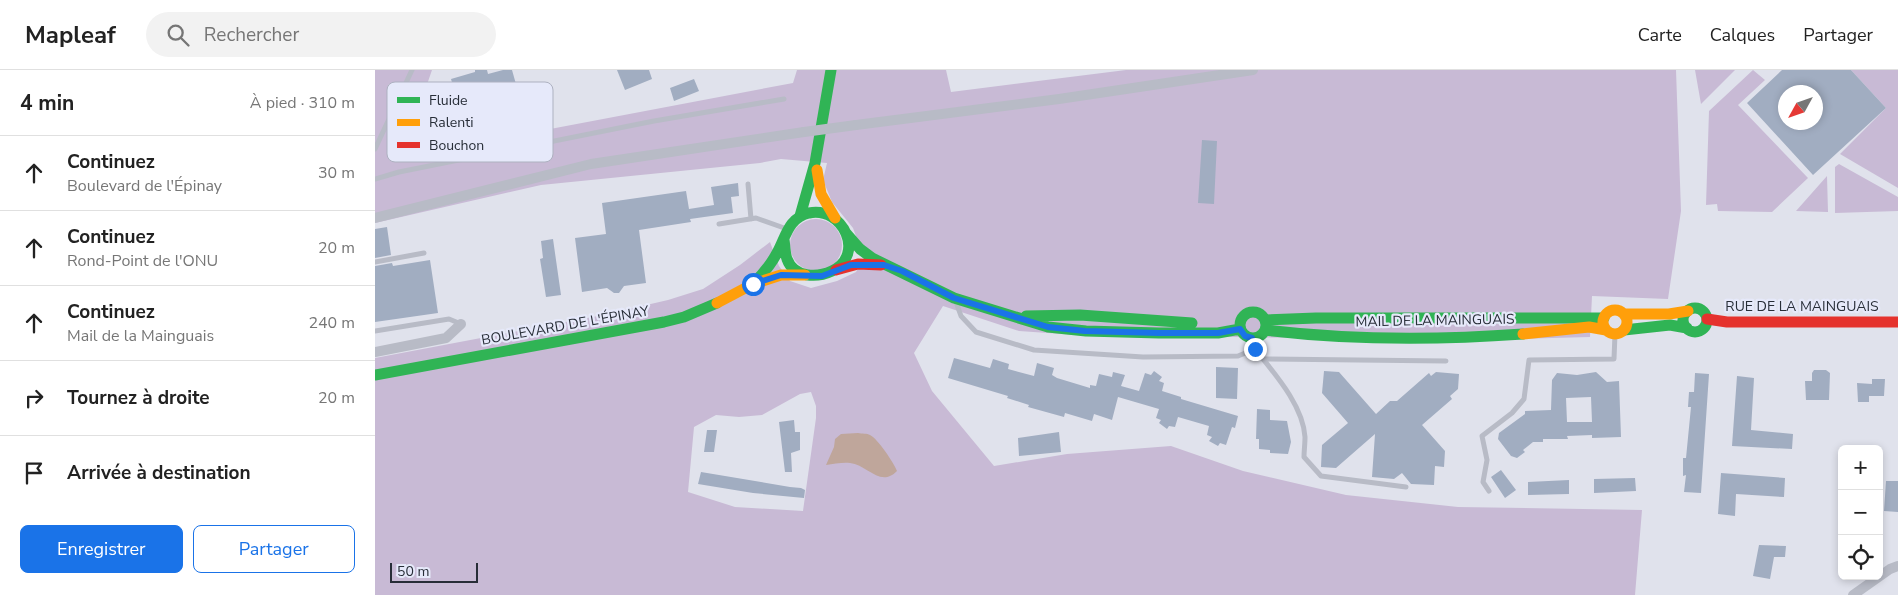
<!DOCTYPE html>
<html lang="fr">
<meta charset="utf-8">
<style>
body{margin:0;font-family:"Nunito Sans",sans-serif;background:#f2f2f2;color:#222}
.controls{position:absolute;right:15px;bottom:15px;display:grid;overflow:hidden;border-radius:8px;box-shadow:0 2px 8px #0003}
.controls button{width:45px;height:45px;display:grid;place-items:center;padding:0;border:0;border-bottom:1px solid #e0e0e0;background:#fff;color:#222;font:25px sans-serif}
.compass{position:absolute;left:1403px;top:15px;width:45px;height:45px;border-radius:50%;background:#fff;box-shadow:0 2px 8px #0003;rotate:230deg}
.scale{position:absolute;left:15px;bottom:12px;width:88px;box-sizing:border-box;padding-left:5px;border:2px solid #272d37;border-top:0;font-size:14px;line-height:18px;white-space:nowrap;color:#272d37;-webkit-text-stroke:4px #e6e9fa;paint-order:stroke}
.stop{position:absolute;width:15px;height:15px;margin:-11px;border:4px solid #1a73e8;border-radius:50%;background:#fff}
.stop.end{background:#1a73e8;border-color:#fff;box-shadow:0 1px 5px #0008}
.list{margin:0;padding:0;list-style:none}
h2{display:flex;justify-content:space-between;align-items:center;height:65px;margin:0;padding:0 20px;font-size:21px}
h2 small{font-size:16px;font-weight:400;color:#767676}
.list li{display:grid;grid-template-columns:32px 1fr auto;gap:15px;align-items:center;box-sizing:border-box;height:75px;padding:0 20px;border-top:1px solid #e0e0e0}
.list b{display:block;font-size:19px;white-space:nowrap}
.list p{margin:0;font-size:16px;white-space:nowrap;color:#767676}
.list em{font-size:16px;font-style:normal;color:#767676}
.actions{display:flex;gap:10px;padding:15px 20px}
.actions a{flex:1;padding:11px 0;border:1px solid #1a73e8;border-radius:8px;text-align:center;font-size:18px;color:#1a73e8}
.actions .main{background:#1a73e8;color:#fff}
.icon{flex:none;width:28px;height:28px;fill:none;stroke:currentColor;stroke-width:2;stroke-linecap:round;stroke-linejoin:round}
.map{position:relative;flex:none;width:1523px;height:525px;overflow:hidden}
header{display:flex;align-items:center;gap:30px;box-sizing:border-box;height:70px;padding:0 25px;background:#fff;border-bottom:1px solid #e0e0e0}
header strong{font-size:24px}
nav{display:flex;gap:28px;margin-inline-start:auto;font-size:18px}
.search{width:350px;height:45px;background:#f2f2f2;display:flex;align-items:center;gap:12px;box-sizing:border-box;padding:0 18px;border-radius:28px;color:#767676;font-size:19px}
main{display:flex}
aside{flex:1;background:#fff}
.map>svg:first-child{display:block}
</style>
<header>
<strong>Mapleaf</strong>
<div class="search"><svg class="icon" aria-label="search" viewBox="0 0 24 24"><circle cx="10" cy="10" r="6"/><path d="M15 15l6 6"/></svg>Rechercher</div>
<nav><a>Carte</a><a>Calques</a><a>Partager</a></nav>
</header>
<main>
<aside>
<h2>4 min<small>À pied · 310 m</small></h2>
<ul class="list">
<li><svg class="icon" aria-label="ahead" viewBox="0 0 24 24"><path d="M12 20V5M6 11l6-6 6 6"/></svg><div><b>Continuez</b><p>Boulevard de l'Épinay</p></div><em>30 m</em></li>
<li><svg class="icon" aria-label="ahead" viewBox="0 0 24 24"><path d="M12 20V5M6 11l6-6 6 6"/></svg><div><b>Continuez</b><p>Rond-Point de l'ONU</p></div><em>20 m</em></li>
<li><svg class="icon" aria-label="ahead" viewBox="0 0 24 24"><path d="M12 20V5M6 11l6-6 6 6"/></svg><div><b>Continuez</b><p>Mail de la Mainguais</p></div><em>240 m</em></li>
<li><svg class="icon" aria-label="right" viewBox="0 0 24 24"><path d="M7 20v-9h11M14 6l5 5-5 5"/></svg><div><b>Tournez à droite</b></div><em>20 m</em></li>
<li><svg class="icon" aria-label="arrive" viewBox="0 0 24 24"><path d="M6 21V4h12l-3 4 3 4H6"/></svg><div><b>Arrivée à destination</b></div></li>
</ul>
<div class="actions"><a class="main">Enregistrer</a><a>Partager</a></div>
</aside>
<div class="map">
<svg width="1523" height="525" viewBox="0 0 1523 525">
<rect width="100%" height="100%" fill="#e0e2ec"/>
<!-- green -->
<path fill="#c8bad5" fill-rule="evenodd" d="M0,0H57L27,87L418,13L422,0H571L576,22L751,0H1301L1306,141L1293,229L1217,226L1215,267L1103,270L701,265L644,261L568,236L539,283L557,321L619,396L692,384L796,376L868,401L971,425L1083,437L1267,440L1260,525H0V288L228,245L293,230L328,219L365,195L395,172L404,196L415,211L436,218L462,211L481,202L489,188L478,158L457,132L448,110L452,93L406,89L385,93L166,115L0,153ZM436,322L441,336V348L428,441L360,437L313,422L319,357L341,345L364,347L387,345L425,324Z
M1320,0H1360L1326,34Z
M1378,0L1390,10L1363,35L1433,108L1397,142L1343,141L1342,134L1331,135L1334,41Z
M1476,0H1523V118L1465,84L1511,38Z
M1464,94L1523,127V141L1460,143V97Z
M1452,106L1453,142L1421,141Z
M415 175a26 26 0 1 1 52 0a26 26 0 1 1-52 0Z"/>
<!-- water -->
<path fill="#bfa69b" d="M483,363C487,364 492,363 495,365C503,369 519,393 522,401C505,418 493,395 475,393C468,392 459,394 451,395L459,377L460,369L466,364Z"/>
<!-- building -->
<path fill="#a1adc1" fill-rule="evenodd" d="M100,0H112L113,4L128,0H137L152,53L94,70L76,9L100,2Z
M242,0H274L277,9L250,20Z
M1407,0H1476L1511,38L1438,105L1372,33ZM1410,22H1440V52H1410Z
M319,9L324,21L299,31L295,18Z
M827,70L842,71L839,134L823,133Z
M363,113L364,126L356,127L358,143L315,149L316,152L264,160L271,213L249,216L244,223H239L232,218L207,222L200,168L231,164L227,133L311,121L314,139L339,135L336,117Z
M12,157L16,185L0,188V159Z
M178,169L186,225L171,227L165,189L168,188L166,171Z
M55,190L63,243L0,252V196L17,193L18,196Z
M579,288L615,298L618,289L634,294L633,299L659,306L662,293L679,298L677,305L682,308L715,318V315L721,316L724,304L737,307L738,302L750,305L746,316L764,321L770,303L776,305L779,301L787,307L784,311L789,313L787,321L806,327V329L863,346L860,358L857,357L851,375L845,373L843,376L834,371L837,367L832,365L834,356L803,347L800,357L794,356L792,359L784,353L786,350L781,348L784,339L743,327L737,350L719,344L717,351L690,343L689,347L653,337L654,335L632,328L633,326L573,308Z
M841,297L863,298L862,329L841,328Z
M1439,300H1451L1455,303L1454,330H1431L1430,311H1437V303Z
M949,301L964,302L1001,344L1015,331H1022L1054,303L1056,306L1061,302L1084,304L1083,319L1075,326L1077,329L1047,355L1070,381L1069,397L1060,396L1059,415L1036,414L1027,403L1019,409L997,407L1000,364L961,398L946,397L947,375L973,353L947,323Z
M1221,302L1232,312L1244,311L1246,367L1217,368V365L1192,366L1193,369H1168V372H1158L1148,380L1150,382L1142,388L1136,386L1123,369L1124,363L1150,344V341L1176,340L1177,310L1182,303L1202,305ZM1216,327L1217,352H1192L1191,328Z
M1320,303L1334,304L1326,423L1309,422L1311,405L1308,406V388H1311L1316,337H1313L1314,322H1319Z
M1362,306L1379,308L1376,360L1418,364L1417,379L1357,376Z
M1497,309H1510L1509,326H1494V332H1483L1482,313L1497,314Z
M882,339L895,340V350L912,351L916,372L913,384L895,383V380L884,379V369H881Z
M419,350L420,362H425V380L416,383L417,402H410L404,352Z
M332,360H342L339,382H329Z
M684,362L686,382L644,386L643,368Z
M1126,400L1141,420L1130,428L1116,407Z
M326,402L415,417L426,418L430,420L429,428L378,423L323,414Z
M1346,403L1410,408L1409,427L1361,424L1360,446L1343,444Z
M1260,408L1261,421L1219,423V409Z
M1194,410V424L1153,425V412Z
M1511,411H1523V442L1509,441Z
M1384,475L1411,476L1410,487H1399L1395,509L1378,506Z"/>
<g fill="none" stroke-linecap="round" stroke-linejoin="round">
<!-- lane -->
<path stroke="#b8bbc6" stroke-width="5" d="M0,79L37,0
M0,109L24,102L279,51L409,29
M373,114L376,149
M344,154L381,148L412,159
M0,192L49,183
M581,232L586,246L601,262L659,280L768,287L863,286L880,279C899,303 928,335 930,367C930,374 929,381 929,387L946,406L1031,417
M0,261L74,249L86,254
M888,289L1071,291
M1114,421L1108,412L1112,390L1107,366L1137,343L1149,329L1154,290L1239,289L1240,264"/>
<!-- street -->
<path stroke="#b8bbc6" stroke-width="10" d="M481,55L684,29L878,0
M0,148L216,94L429,62
M877,268L880,279
M0,282L71,268L86,254
M1478,525L1515,499L1523,496"/>
<!-- fast -->
<path stroke="#30b455" stroke-width="11" d="M425,146L440,93L456,0
M471,163L485,179L497,188L579,228L673,257L711,261L784,263H843L865,259
M379,213C388,204 396,194 402,183C411,167 413,148 434,143C468,136 491,185 457,201C442,208 419,208 412,189C410,184 410,176 409,170
M1308 250a12 12 0 1 1 24 0a12 12 0 1 1-24 0Z
M865 255a13 13 0 1 1 26 0a13 13 0 1 1-26 0Z
M651,246L705,245L817,253
M890,250L941,248H1229
M890,260C973,270 1064,270 1148,264
M1249,260L1295,255L1312,258
M0,305L289,252L309,247L342,233"/>
<!-- slow -->
<path stroke="#ff9f0a" stroke-width="11" d="M442,100L446,124L460,148
M342,233L378,214L406,205H430
M1228 252a12 12 0 1 1 24 0a12 12 0 1 1-24 0Z
M1249,244H1294L1313,241
M1148,264L1214,257L1231,260"/>
<!-- jam -->
<path stroke="#e5322d" stroke-width="11" d="M461,200L483,194L506,195
M1332,249L1352,252H1523"/>
<!-- street-bridge -->
<path stroke="#b8bbc6" stroke-width="10" d="M429,62L481,55"/>
</g>
<g fill="none" stroke-linecap="round" stroke-linejoin="round">
<!-- route -->
<path stroke="#1a73e8" stroke-width="6" d="M378,214L406,205L447,206L476,195H509L527,201L579,228L673,257L710,261L784,263H843L865,259L870,266L877,268L880,279"/>
</g>
<g text-anchor="middle" stroke-width="4.5" stroke-linejoin="round" paint-order="stroke">
<!-- street labels -->
<g font-size="14" fill="#272d37" stroke="#e6e9fa">
<text x="1427" y="241">RUE DE LA MAINGUAIS</text>
<text transform="translate(1060 250) rotate(-1)" y="5">MAIL DE LA MAINGUAIS</text>
<text transform="translate(190 255) rotate(-10)" y="5">BOULEVARD DE L'ÉPINAY</text>
</g>
</g>
<!-- legend -->
<rect x="12" y="12" width="166" height="80" rx="8" fill="#e6e9fa" stroke="#adb1c0" stroke-width="1"/>
<rect x="22" y="27" width="23" height="6" fill="#30b455"/>
<rect x="22" y="49" width="23" height="7" fill="#ff9f0a"/>
<rect x="22" y="72" width="23" height="6" fill="#e5322d"/>
<g font-size="14" fill="#272d37">
<text x="54" y="35">Fluide</text>
<text x="54" y="57">Ralenti</text>
<text x="54" y="80">Bouchon</text>
</g>
</svg>
<div class="controls">
<button>+</button>
<button>−</button>
<button><svg class="icon" aria-label="locate" viewBox="0 0 24 24"><circle cx="12" cy="12" r="6"/><path d="M12 2v4M12 18v4M2 12h4M18 12h4"/></svg></button>
</div>
<svg class="compass" viewBox="-18 -18 36 36"><path d="M0-13l5 13h-10z" fill="#e53935"/><path d="M0 13l5-13h-10z" fill="#767676"/></svg>
<div class="scale">50 m</div>
<div class="stop" style="left:378px;top:214px"></div>
<div class="stop end" style="left:880px;top:279px"></div>
</div>
</main>
